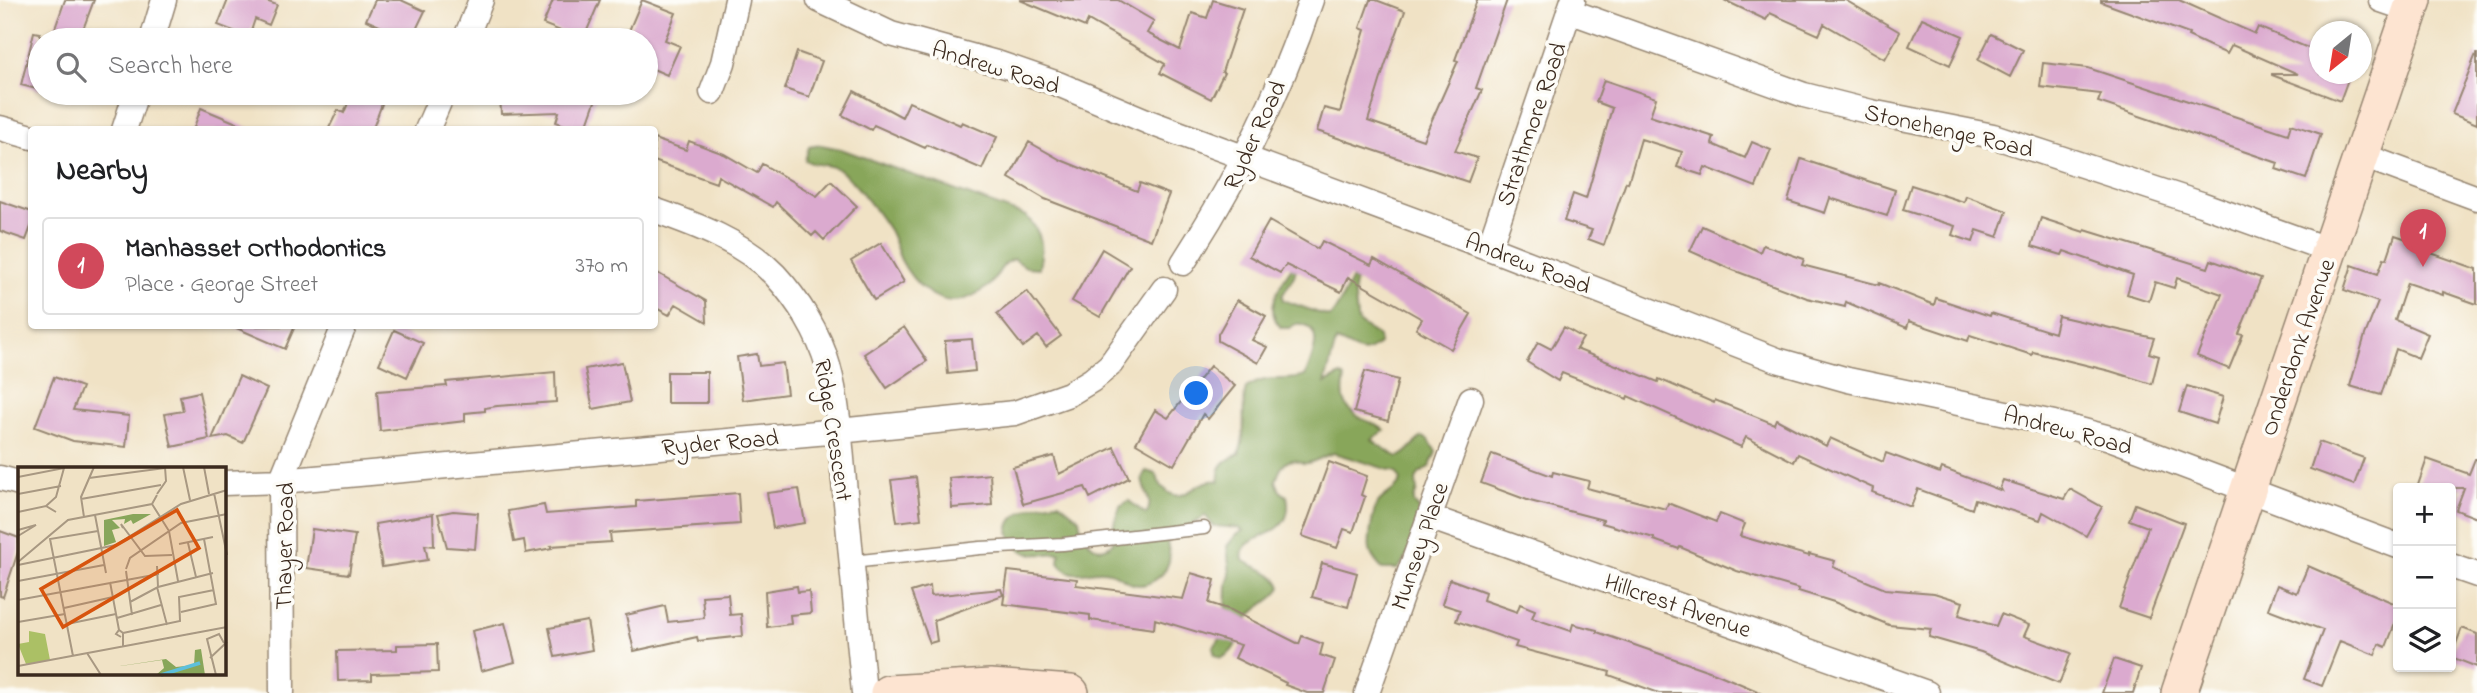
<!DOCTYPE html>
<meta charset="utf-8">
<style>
body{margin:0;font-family:"Indie Flower",sans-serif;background:#f2f2f2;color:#202124}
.controls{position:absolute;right:21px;bottom:21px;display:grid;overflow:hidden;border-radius:7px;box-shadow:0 2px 5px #0004}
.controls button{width:63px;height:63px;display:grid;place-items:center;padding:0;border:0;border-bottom:2px solid #e0e0e0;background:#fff;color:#202124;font:35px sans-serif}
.compass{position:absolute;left:2309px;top:21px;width:63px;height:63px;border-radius:50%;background:#fff;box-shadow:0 2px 5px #0004;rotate:210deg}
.you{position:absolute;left:1197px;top:394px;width:24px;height:24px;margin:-18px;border:5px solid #fff;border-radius:50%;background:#1a73e8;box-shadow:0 0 0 10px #1a73e833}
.badge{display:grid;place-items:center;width:46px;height:46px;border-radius:50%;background:#d1495b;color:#fff;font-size:23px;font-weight:700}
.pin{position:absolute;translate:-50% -58px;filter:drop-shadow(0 2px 4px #0008)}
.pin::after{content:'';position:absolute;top:37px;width:24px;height:21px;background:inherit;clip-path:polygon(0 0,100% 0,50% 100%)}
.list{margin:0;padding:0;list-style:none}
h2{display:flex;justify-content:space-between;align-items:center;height:91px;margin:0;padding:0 28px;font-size:30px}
h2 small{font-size:23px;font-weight:400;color:#757577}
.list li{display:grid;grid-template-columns:46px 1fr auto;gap:21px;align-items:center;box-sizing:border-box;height:98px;margin:0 14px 14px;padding:0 14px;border:2px solid #e0e0e0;border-radius:7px}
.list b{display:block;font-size:26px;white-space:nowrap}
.list p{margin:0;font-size:23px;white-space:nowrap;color:#757577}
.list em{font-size:23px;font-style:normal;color:#757577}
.icon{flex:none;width:38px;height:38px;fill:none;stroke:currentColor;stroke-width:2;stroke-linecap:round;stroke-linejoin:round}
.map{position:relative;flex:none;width:2477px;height:693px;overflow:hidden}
.search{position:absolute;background:#fff;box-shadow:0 2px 5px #0004;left:28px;top:28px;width:630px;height:77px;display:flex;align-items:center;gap:18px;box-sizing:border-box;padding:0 24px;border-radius:38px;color:#757577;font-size:26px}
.panel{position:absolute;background:#fff;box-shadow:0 2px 5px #0004;left:28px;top:126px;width:630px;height:203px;border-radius:7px}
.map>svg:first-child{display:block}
</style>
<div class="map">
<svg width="2477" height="693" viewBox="0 0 2477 693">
<rect width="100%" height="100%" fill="#fdfcf7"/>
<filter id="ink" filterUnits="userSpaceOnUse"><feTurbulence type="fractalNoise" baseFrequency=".0143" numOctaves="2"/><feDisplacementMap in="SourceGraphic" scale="14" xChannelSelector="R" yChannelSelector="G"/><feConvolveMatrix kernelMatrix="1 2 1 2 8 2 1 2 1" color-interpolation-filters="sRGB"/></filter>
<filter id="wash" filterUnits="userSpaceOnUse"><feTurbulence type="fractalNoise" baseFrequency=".00686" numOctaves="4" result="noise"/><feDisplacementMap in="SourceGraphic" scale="28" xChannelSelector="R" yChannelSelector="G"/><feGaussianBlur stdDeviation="1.57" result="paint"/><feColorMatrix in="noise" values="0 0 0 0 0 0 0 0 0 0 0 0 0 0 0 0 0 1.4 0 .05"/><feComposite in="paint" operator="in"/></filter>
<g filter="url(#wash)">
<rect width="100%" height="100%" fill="#f0e2c5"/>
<!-- forest -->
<path fill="#88a65a" stroke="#62683c" stroke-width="2" d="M821,145L841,149L1026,216C1042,233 1044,245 1039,268L1026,267L1014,259C1001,262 998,277 989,286C983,290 972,297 965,299C937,308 913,283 901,260C897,251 894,239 889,230C877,212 858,185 841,171C829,162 815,167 805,160L809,147Z
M1299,257L1294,276L1282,296L1283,300L1330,317C1338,310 1353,276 1359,264L1354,289L1357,318L1359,323L1379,337V344C1360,360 1355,347 1336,341L1325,383L1341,375L1345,378C1337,415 1359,415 1385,430L1372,439L1380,446L1398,457C1411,453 1412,442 1423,437L1429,440L1436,452L1430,466L1419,474L1416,480L1417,490L1414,498V503L1430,522L1398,569H1382C1377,563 1371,557 1370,550C1368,542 1373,511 1377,504C1384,494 1397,491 1401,480L1396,472L1334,453C1325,455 1317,461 1308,463C1301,464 1305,463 1298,461C1285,457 1279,470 1276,481L1280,491L1287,496C1297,545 1236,529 1243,560C1256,569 1275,570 1281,587C1275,601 1257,605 1248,618C1238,631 1239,652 1221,658L1215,655L1213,648L1221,637L1226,618L1227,584L1230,575L1227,546L1236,535L1243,531L1239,528L1213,526L1205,515C1194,527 1174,529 1167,543C1169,550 1171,557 1168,564C1164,577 1147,588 1133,584C1125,582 1118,573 1109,572C1089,567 1074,583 1059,563L1060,553C1050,553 1037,556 1027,553C1021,551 1018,547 1015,543C992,516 1040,502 1059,502L1079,518C1080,535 1097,561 1113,542L1112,530L1120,506L1129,501L1146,514C1158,497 1134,486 1146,471L1156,474C1158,477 1158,481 1160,484C1160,485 1167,491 1168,492C1185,505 1197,477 1219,481C1217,465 1226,460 1239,454C1248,429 1240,411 1246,388C1271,372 1280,384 1305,376C1310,363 1325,332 1305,325C1298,323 1295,323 1290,328H1282C1259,309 1286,276 1299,257Z"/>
<g id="blocks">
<!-- building -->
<path fill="#dbaacf" d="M65,0H94L79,40H71L53,34Z
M228,0H263L277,5L269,25L255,19L249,37L218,25Z
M375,0H401L425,11L411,40L366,20Z
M553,0H600L583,40L543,24Z
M642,0L676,13L665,40L680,46L667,75L646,66V40H625Z
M1020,0H1118L1154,21L1147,33L1180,50L1192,13L1207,18L1213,0L1243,9L1222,72L1224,73L1211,99L1160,73L1165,64L1088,20L1085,27Z
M1370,0H1376L1405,11L1385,65L1368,121L1423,140L1458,61L1455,60L1477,0H1507L1476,88L1482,90L1455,151L1477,158L1468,182L1317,131L1324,108L1340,112L1365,30L1360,28Z
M1724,0H1845L1900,32L1885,59L1824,24L1819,35L1770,13L1766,20Z
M2101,0H2179L2255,34L2258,27L2320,53V74H2350L2340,101L2272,75V74H2298L2232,45L2227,54L2188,36L2189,34L2101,2Z
M1922,18L1963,36L1950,65L1909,46Z
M34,32L40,33V90L21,85Z
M1991,34L2023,50L2010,77L1978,60Z
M797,52L822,61L809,97L785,89Z
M2476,54H2477V124L2452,114Z
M2043,63L2088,68L2288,134L2291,124L2321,134L2306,179L2276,169L2278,163L2098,102L2101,94L2040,87Z
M1604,80L1656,98L1650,116L1714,137L1712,144L1745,158L1752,142L1771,150L1756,187L1705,167L1702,175L1677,167L1682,152L1641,139L1628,183L1626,182L1604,245L1588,239L1592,230L1564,221L1573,194L1586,199L1612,108L1596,102Z
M854,91L902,117L909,102L960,125L962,122L997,137L982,169L927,145L925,148L874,125L871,130L842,115Z
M352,93H386L373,128L376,130H328L338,110L344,113Z
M500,93H598L585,130H578L556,122L559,112L501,114Z
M201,108L251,129V130H193Z
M654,139L686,150L689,141L724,154L757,173L762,164L817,196L831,181L857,206L824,240L816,232L812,236L776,202L773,207L718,176L716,183L654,161Z
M1029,142L1061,160L1137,191L1140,183L1169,194L1151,240L1045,199L1009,178Z
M1801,159L1895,190L1887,216L1830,198L1825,213L1788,201Z
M1911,185L1964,202L1966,196L2007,211L1998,237L1977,230L1973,242L1952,235L1955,226L1903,210Z
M0,201L32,212V224L26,240L0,231Z
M2041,218L2084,232L2085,230L2208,268L2211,260L2261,278L2239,334L2243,335L2229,369L2197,356L2222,294L2177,278L2174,288L2155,282L2149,301L2127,294L2133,275L2064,251L2062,255L2032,246Z
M1269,221L1318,249L1322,241L1371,265L1374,259L1471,314L1451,349L1416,329L1422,319L1348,277L1341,292L1286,265L1280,273L1249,256Z
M1702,226L1760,252L1763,245L1804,259L1802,265L1879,285V283L1934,305L1936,298L1990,316L1991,313L2054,333L2058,316L2154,338L2149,353L2159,356L2152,384L2110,371L2033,352L2032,355L1970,335L1968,341L1909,321L1907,328L1846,302L1845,307L1807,298L1733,270L1690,251Z
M2395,235L2424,245L2422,250L2477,269V304L2443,292V295L2407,283L2395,320L2428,334L2418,358L2396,349L2381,395L2350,386L2365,335L2378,302L2344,290L2352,265L2378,274L2384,258L2387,259Z
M881,243L904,282L874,300L851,261Z
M1102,249L1130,266L1100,317L1072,301Z
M654,271L706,301L707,322L676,304L669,315L654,307Z
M1027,291L1061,336L1046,347L1038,336L1023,347L997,314Z
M1237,300L1266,316L1252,340L1267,347L1258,363L1218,341V334Z
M232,326H295L285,349Z
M904,327L927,361L887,388L864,354Z
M1564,327L1583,338L1576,349L1658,382L1659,379L1714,403L1715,400L1774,424L1776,419L1826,446L1830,438L1883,462L1886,453L1940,473L1942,468L2002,491L2000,487L2003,480L2064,499L2070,489L2102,507L2086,536L2043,512L2040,520L1975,499L1972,509L1918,489L1911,507L1872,492L1873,488L1798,454L1794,462L1746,437L1741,447L1628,396L1627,399L1562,373L1558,381L1527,362L1538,342L1551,349Z
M394,330L423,343L407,377L379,364Z
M972,339L975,371L948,374L945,341Z
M757,354L759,366L783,363L787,394L743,400L737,357Z
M622,362L630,402L593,409L585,369Z
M1210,366L1235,386L1208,419L1203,414L1174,465L1136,443L1155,410L1168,418Z
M1365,371L1398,380L1388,421L1354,412Z
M555,372L556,402L497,406L485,408V411L465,413V421L380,431L377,391L447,386L446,382Z
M667,372H707V403H667Z
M239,376L267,389L243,443L228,436L212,439Z
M54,377L82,387L73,410L129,416L126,447L73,441L35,427Z
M2187,386L2223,397L2215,424L2179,412Z
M199,392L209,439L172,447L165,414L183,411L180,396Z
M2319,442L2364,458L2354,485L2310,469Z
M1114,447L1129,478L1090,498L1085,487L1023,504L1013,467L1054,456L1059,474Z
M1492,454L1552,476L1553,472L1589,481L1587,488L1666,509L1668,503L1716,522L1720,514L1745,524L1740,536L1809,556V554L1835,561L1833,567L1885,589L1934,593L1963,602L1959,615L1996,626L2001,614L2029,625L2024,636L2071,653L2059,684L1981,652L1929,637L1931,629L1889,625L1834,602L1798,591L1799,589L1737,571L1680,547L1679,549L1654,540V538L1602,523L1603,520L1530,501L1481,483Z
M2427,459L2469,474L2475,459H2477V518L2456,510L2464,488H2417Z
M1329,462L1367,476L1361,495L1365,497L1353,532L1344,529L1337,548L1302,536Z
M990,474L992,505L952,508L949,478Z
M916,477L921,519L897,522L891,480Z
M799,489L805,523L773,528L767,493Z
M738,493L740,524L610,533L611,542L551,546L552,548L526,553L524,540L514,542L508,511L544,505L546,514L636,507V501Z
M2135,504L2184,523L2149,618L2119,608L2148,527L2129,520Z
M453,511L478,513L475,549L447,547L438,514Z
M433,514L434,546L425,545L428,560L382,567L375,524Z
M312,529L355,535L349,574L306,568Z
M0,531L19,538V549L3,597L0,596Z
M1322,563L1357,573L1348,607L1312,597Z
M2308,566L2398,605V616L2386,647L2379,644L2375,655L2340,641L2322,686L2304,679L2323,630L2268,609L2277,585L2297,593Z
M1008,571L1077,579L1076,585L1183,599L1191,573L1215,580L1209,603L1231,610L1299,644L1302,636L1323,644L1320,655L1335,660L1324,693H1307L1285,685L1286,683L1235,658L1241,645L1155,619L1154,629L1090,620V615L1003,604Z
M1450,579L1485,592L1483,600L1517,612L1520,604L1535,610L1532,618L1571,631L1573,624L1597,630V632L1715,673L1762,693H1659L1609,675L1610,672L1515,647L1517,642L1456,621L1460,610L1442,604Z
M797,586L798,592L809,591L811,613L790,615L791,624L767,627L765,591Z
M930,586L931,596L1001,589L1003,595L934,620L937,641L930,643L911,592Z
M728,594L730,615L741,614L743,636L698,641L697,637L634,651L626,615L665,606L668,622L704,618L702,596Z
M587,621L592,650L555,657L549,628Z
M505,623L515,662L481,671L472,631Z
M2462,628L2477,634V667L2451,657Z
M437,644L438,672L372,674V680L338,681L337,651L397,650V645Z
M2114,659L2141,668L2133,693H2102Z"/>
</g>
</g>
<g filter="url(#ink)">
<use href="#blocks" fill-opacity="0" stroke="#968672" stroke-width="2"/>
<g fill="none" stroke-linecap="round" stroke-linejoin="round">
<defs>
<path id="lane" d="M852,562L980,548L1063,544L1204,528"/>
<path id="street" d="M819,0L891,34L1000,64L1058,84L1151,123L1489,248L1777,360L1848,380L2054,423L2110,438L2398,546
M2381,0L2410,10
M1569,11L1804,95L1871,112L1993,136L2201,204L2329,250
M152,40L164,0
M465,40L481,0
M712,92L723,63L737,0
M0,128L32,137
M124,130L136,93
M427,130L443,93
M2361,155L2477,198
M654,210C697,225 743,242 775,275C798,300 819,333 828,366C839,405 841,452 845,492C851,559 858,626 864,693
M1489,248L1573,0
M1183,263C1236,181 1280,93 1311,0
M0,478L19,483
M224,483L281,481L839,431L1015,413L1069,394L1092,380L1110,365L1164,289
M1429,517L1927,693
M2451,566L2477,575
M282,693L281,481L344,326
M1367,693L1471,399"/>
<path id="secondary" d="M888,693L990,687L1071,693
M2179,693L2414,0"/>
</defs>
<!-- lane casing -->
<use href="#lane" stroke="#968672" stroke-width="15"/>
<!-- street casing -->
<use href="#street" stroke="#968672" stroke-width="27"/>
<!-- secondary casing -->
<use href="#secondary" stroke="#968672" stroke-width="38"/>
<!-- lane -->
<use href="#lane" stroke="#fff" stroke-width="12"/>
<!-- street -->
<use href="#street" stroke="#fff" stroke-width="24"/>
<!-- secondary -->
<use href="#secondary" stroke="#fde4d1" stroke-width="35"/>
</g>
</g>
<g text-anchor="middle" stroke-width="7" stroke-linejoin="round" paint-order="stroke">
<!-- street labels -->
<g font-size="24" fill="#3b2a1e" stroke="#fdfcf7">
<text transform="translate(996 67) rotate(17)" y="8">Andrew Road</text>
<text transform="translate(1531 124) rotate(-71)" y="8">Strathmore Road</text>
<text transform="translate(1949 130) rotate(13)" y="8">Stonehenge Road</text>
<text transform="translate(1254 135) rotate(-65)" y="8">Ryder Road</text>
<text transform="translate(1528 263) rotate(21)" y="8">Andrew Road</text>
<text transform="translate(2297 347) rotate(-71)" y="8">Onderdonk Avenue</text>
<text transform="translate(834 430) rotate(81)" y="8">Ridge Crescent</text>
<text transform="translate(2068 430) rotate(15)" y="8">Andrew Road</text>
<text transform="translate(720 442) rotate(-5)" y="8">Ryder Road</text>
<text transform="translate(284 546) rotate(-89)" y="8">Thayer Road</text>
<text transform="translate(1419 546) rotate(-71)" y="8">Munsey Place</text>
<text transform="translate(1678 605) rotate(19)" y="8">Hillcrest Avenue</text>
</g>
</g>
<!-- overview -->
<g transform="translate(18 467)">
<rect width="208" height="208" fill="#f0e2c5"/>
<path d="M11,164L27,167L32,193L8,197L0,177L11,175Z" fill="#abc065"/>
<path d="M115,47H133L115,57L113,53L106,57L107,52L94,53L102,61L94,63L98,75L86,79V53ZM183,182L187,208H138L146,201L144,193L103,199H102L148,192L158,200L176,198L177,183Z" fill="#88a65a"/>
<path fill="none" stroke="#5dbfdb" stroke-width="3.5" d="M143,208L182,196"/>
<path fill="none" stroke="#a89882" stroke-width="2" d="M165,0L172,33M186,0L191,27M0,10L46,1L38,30L28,39M71,11L147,1M196,26L209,88M0,27L43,19M139,27L148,14L147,0M63,32L143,18M134,37L151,64L160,114M0,45L28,39L38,45M77,48L88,106M66,50L63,30L76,0M105,61L103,57L127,89L154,88M0,63L18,58L0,69M170,76L178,110M161,77L195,70M0,95L50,53L134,37L139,28M0,98L98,78L163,37L209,23M139,99L140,120M108,102L112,91L163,56L209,47M108,104L114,148M0,114L86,98M92,115L101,163M139,120L149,158M0,133L141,107M112,135L140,120L195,106M46,141L95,130M163,145L198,137L186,72M99,151L143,138M0,155L47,147M49,157L98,147M105,166L162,154L161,130L196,123M103,170L98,167L101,163L105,166V180M69,186L83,208M55,189L32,72L80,64M192,191L209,175M0,199L209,160M198,208L189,172L201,167L206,176"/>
<path fill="#d7540e" fill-opacity="0.15" stroke="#d7540e" stroke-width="3.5" d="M159,43L181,81L45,160L23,122Z"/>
<rect width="208" height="208" fill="none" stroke="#3b2a1e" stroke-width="3.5"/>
</g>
</svg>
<div class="controls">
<button>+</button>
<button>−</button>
<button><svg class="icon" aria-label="layers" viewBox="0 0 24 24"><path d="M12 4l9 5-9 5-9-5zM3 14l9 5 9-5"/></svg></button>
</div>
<svg class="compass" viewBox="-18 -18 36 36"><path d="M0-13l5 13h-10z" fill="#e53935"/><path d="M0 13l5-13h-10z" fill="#757577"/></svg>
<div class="you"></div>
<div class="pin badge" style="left:2423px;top:267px">1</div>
<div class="search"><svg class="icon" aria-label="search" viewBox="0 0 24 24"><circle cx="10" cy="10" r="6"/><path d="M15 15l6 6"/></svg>Search here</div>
<section class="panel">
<h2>Nearby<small></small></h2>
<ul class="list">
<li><span class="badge">1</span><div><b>Manhasset Orthodontics</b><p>Place · George Street</p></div><em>370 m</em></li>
</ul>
</section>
</div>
